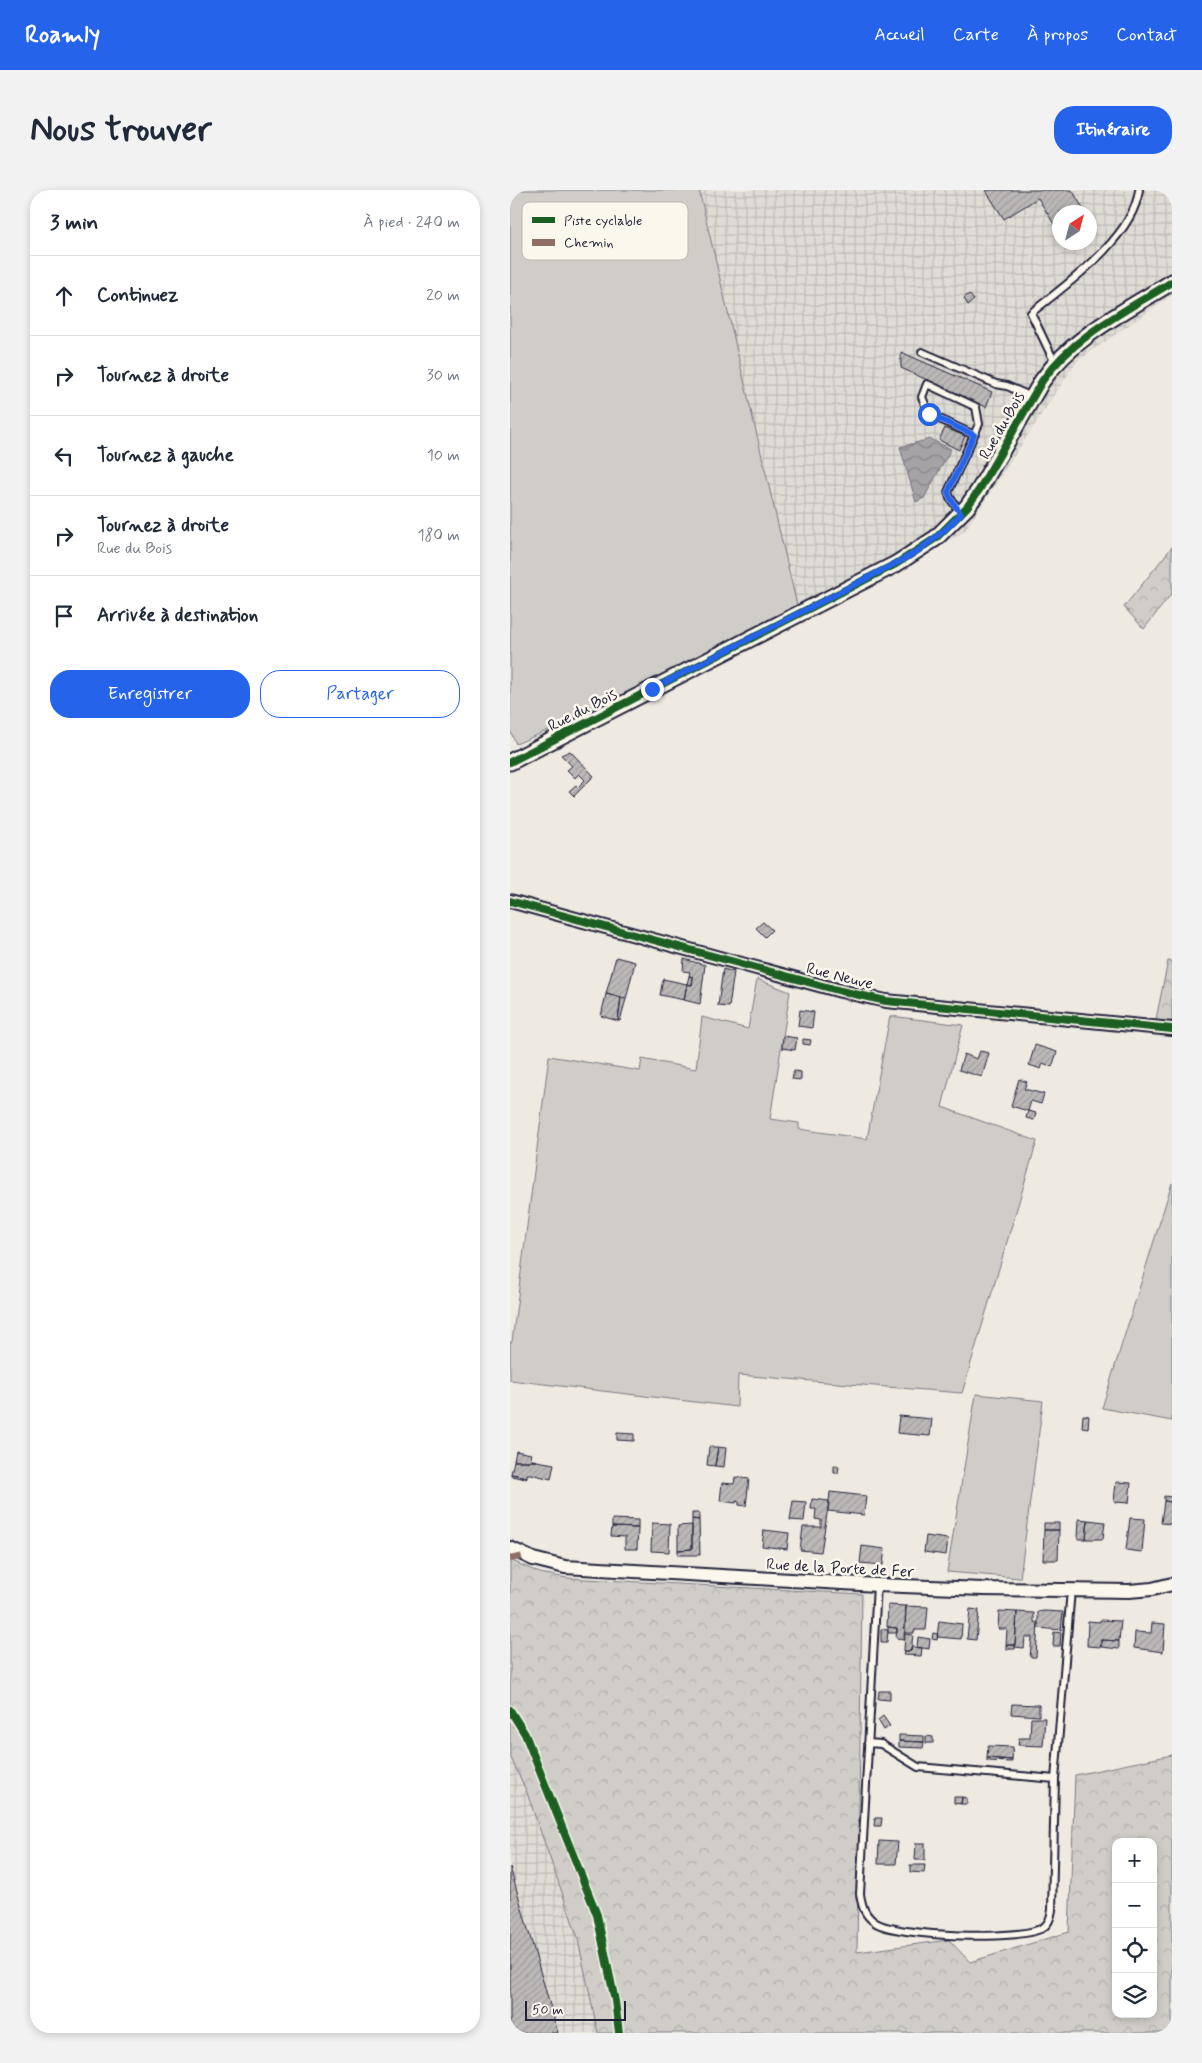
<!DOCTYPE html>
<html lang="fr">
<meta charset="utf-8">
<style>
body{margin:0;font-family:Mynerve,sans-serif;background:#f2f2f3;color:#1f2937}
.controls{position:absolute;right:15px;bottom:15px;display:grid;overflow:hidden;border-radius:10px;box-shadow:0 2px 8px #0003}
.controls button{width:45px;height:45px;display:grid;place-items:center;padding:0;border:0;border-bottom:1px solid #e0e1e3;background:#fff;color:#1f2937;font:25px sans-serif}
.compass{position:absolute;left:542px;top:15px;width:45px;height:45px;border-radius:50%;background:#fff;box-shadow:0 2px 8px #0003;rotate:36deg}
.scale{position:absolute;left:15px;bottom:12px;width:101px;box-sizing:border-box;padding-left:5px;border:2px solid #22223b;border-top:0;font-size:14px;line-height:18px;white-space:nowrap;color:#22223b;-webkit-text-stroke:4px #fbf7ec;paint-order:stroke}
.stop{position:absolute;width:15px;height:15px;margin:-11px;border:4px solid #2563eb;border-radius:50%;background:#fff}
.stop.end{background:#2563eb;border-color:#fff;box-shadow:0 1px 5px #0008}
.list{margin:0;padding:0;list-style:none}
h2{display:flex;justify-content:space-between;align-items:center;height:65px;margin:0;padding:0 20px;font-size:21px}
h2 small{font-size:16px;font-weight:400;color:#747a83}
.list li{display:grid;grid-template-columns:32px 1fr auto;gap:15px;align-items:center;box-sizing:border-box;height:80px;padding:0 20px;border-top:1px solid #e0e1e3}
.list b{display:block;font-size:19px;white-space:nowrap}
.list p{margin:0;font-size:16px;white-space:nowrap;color:#747a83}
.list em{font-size:16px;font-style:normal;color:#747a83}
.actions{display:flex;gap:10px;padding:15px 20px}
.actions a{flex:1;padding:11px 0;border:1px solid #2563eb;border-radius:20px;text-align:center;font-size:18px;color:#2563eb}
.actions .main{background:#2563eb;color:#fff}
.icon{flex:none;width:28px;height:28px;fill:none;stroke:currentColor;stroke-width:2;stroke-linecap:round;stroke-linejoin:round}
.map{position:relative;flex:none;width:662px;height:1843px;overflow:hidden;border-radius:20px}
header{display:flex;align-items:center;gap:30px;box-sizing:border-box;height:70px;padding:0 25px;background:#2563eb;color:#fff}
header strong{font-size:24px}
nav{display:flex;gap:28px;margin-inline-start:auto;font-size:18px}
.intro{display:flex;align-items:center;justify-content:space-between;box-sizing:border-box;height:120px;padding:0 30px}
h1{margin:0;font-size:35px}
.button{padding:12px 22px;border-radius:20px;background:#2563eb;color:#fff;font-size:18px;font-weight:700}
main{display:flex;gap:30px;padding:0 30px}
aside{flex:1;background:#fff;border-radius:20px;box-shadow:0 2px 8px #0003}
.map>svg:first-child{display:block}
</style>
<header>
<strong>Roamly</strong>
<nav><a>Accueil</a><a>Carte</a><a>À propos</a><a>Contact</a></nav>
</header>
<div class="intro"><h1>Nous trouver</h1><a class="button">Itinéraire</a></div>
<main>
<aside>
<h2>3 min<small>À pied · 240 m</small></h2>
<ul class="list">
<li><svg class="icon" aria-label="ahead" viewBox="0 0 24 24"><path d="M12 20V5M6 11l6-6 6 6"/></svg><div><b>Continuez</b></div><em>20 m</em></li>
<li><svg class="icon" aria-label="right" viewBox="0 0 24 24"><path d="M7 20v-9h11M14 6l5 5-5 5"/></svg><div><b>Tournez à droite</b></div><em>30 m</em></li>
<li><svg class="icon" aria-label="left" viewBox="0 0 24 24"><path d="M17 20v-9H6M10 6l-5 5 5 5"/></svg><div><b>Tournez à gauche</b></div><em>10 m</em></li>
<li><svg class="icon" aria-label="right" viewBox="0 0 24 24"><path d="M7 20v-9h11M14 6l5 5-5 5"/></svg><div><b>Tournez à droite</b><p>Rue du Bois</p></div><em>180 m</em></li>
<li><svg class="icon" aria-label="arrive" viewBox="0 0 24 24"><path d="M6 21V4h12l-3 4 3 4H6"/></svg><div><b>Arrivée à destination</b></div></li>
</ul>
<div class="actions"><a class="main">Enregistrer</a><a>Partager</a></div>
</aside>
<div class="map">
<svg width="662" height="1843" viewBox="0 0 662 1843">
<defs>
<pattern id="industrial-grid" width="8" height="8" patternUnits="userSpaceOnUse" patternTransform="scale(1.25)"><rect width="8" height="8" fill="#dfdbd5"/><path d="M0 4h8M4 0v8" fill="none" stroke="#bfbcb8"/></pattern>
<pattern id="forest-crowns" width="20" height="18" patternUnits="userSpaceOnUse" patternTransform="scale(1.25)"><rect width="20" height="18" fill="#d0cdc9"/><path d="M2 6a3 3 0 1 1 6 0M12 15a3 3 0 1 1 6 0" fill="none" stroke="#b2b0ae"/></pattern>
<pattern id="water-waves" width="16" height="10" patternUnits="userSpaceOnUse" patternTransform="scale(1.25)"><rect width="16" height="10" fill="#a6a3a7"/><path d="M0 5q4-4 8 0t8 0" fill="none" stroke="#878489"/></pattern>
<pattern id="building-hatch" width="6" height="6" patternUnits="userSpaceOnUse" patternTransform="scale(1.25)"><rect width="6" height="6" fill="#bcb8b8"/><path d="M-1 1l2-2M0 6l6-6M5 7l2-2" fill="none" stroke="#a19e9f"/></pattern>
</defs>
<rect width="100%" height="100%" fill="#eeeae2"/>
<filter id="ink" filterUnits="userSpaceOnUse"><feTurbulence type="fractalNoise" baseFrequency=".02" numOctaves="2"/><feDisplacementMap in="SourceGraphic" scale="10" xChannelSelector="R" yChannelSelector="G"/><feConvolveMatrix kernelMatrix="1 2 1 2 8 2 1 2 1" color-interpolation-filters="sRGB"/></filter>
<g filter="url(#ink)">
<!-- industrial -->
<path fill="url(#industrial-grid)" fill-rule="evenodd" d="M189,0H662V105L566,172L454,342L291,432ZM550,22H580V52H550Z
M0,1566L16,1600L67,1745L88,1843H0Z"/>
<!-- grass -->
<path fill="#d0cdc9" stroke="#797882" d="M0,0H189L291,432L6,554L0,540Z
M247,789L280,802L260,929L289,933V939L357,949L380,826L453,835L432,917L527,951L452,1203L228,1185L227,1217L0,1190V1152H2L39,866L130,881L132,869L186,879L192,827L238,839Z
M662,993V1231L592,1218Z
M466,1204L533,1211L510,1388L437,1382Z"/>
<!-- forest -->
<path fill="url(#forest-crowns)" stroke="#797882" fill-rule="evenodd" d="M662,357V403L634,439L614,417Z
M658,771H662V836L645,834Z
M0,1370L30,1383L57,1388L352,1404L347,1762L439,1750L460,1772L559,1742L565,1585L662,1565V1843H88L67,1745L16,1600L0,1566ZM606,1652H643V1824H606Z"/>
<!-- water -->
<path fill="url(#water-waves)" stroke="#716f7c" d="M420,249L441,259L414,308L406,312L390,257Z"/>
<!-- building -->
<path fill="url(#building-hatch)" stroke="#22223b" d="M478,0H562L575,22H550V44L528,8L494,29L476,1Z
M459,104L464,110L458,115L454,108Z
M391,162L482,202L476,217L391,178Z
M435,238L455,246L449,260L429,250Z
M60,561L84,586L64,606L59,601L66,595L68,597L75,590L69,584L65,588L57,580L62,576L51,565Z
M253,732L262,740L255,747L246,738Z
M106,767L125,772L116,809L96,804Z
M174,769L195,775L190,814L174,810L177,794L182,795L183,787L179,786L180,782L173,781Z
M213,779L224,782L219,817L208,816Z
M179,786L183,787L182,795L177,794Z
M153,789L177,794L174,810L150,805Z
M96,804L111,807L108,831L91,826Z
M111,807L116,809L110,831H108Z
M290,820L304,822L302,838L288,836Z
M273,846L287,848L285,860L272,858Z
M293,849L301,850L300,855L293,854Z
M525,855L547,862L542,877L533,873L531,879L519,875Z
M470,861L479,863L472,887L449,880L454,864L467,869Z
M284,881L291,882V890L282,889Z
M509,889L517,892L514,899L534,904L531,914L521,911L518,921L501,916Z
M518,921L526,923L524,930L516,928Z
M573,1225L579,1226L578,1238L572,1237Z
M389,1226L422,1229L420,1246L387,1243Z
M107,1243L124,1244V1251L107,1250Z
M199,1257H208L205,1276L197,1275Z
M208,1257L216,1258L214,1277L205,1276Z
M6,1261L21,1264L20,1269L27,1271H4Z
M4,1271H27L44,1274L41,1289L21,1284H17V1287L1,1284Z
M324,1276H329L328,1283H324Z
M1,1284L17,1287L16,1289L1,1286Z
M225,1287L239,1289L236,1316L229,1315V1312L226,1311V1313L210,1311L212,1293L224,1294Z
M606,1292L621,1293L619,1313L604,1312Z
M320,1302L356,1306L354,1325L318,1321Z
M654,1306L662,1307V1312L654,1311Z
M302,1309L319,1311L311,1362L290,1360L293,1337H311V1330L305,1329L306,1319H301Z
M283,1311L296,1312L294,1331L280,1330Z
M654,1311L662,1312V1334L651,1333Z
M182,1323H189V1330L182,1329Z
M620,1328L635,1329L632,1362L616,1360Z
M102,1329L128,1330V1338L102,1337Z
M182,1329L189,1330L190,1365H168V1360L182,1359Z
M569,1329L578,1330L576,1349H568Z
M578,1330L595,1332L593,1349H576Z
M142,1333L160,1334L159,1362L141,1361Z
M534,1333H549V1340H534Z
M182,1335V1359L168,1360V1336Z
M102,1337L128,1338L127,1359H115V1347L101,1346Z
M254,1340L279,1343L277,1359L252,1356Z
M534,1340H549L548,1370H533Z
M416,1346L438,1349L436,1365L414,1362Z
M352,1356L375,1359L373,1375L350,1373Z
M378,1415L396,1416L394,1449L386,1448L387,1438L377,1437Z
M396,1416L418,1417L416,1440H404V1443H395Z
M460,1419L469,1420L466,1450L457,1449Z
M489,1421L507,1422L505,1455H496L497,1439H488Z
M534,1421L553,1422L551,1440L528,1438V1422Z
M507,1422L524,1423V1432L528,1433L526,1467H520L522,1447H515L514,1458L505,1457Z
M590,1430L611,1431L609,1451L591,1450V1457L577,1456L578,1431L590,1432Z
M429,1431L452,1434L451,1449L427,1447Z
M642,1433L655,1434L653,1462L624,1458L625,1442L641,1443Z
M378,1437L387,1438V1443H378Z
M371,1439L378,1440L377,1452H371Z
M544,1442L551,1443L550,1456H543Z
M423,1443L428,1444L427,1450L422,1449Z
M395,1444L403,1445L401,1461H394Z
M408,1447L420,1449L419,1459L407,1457Z
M591,1450L609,1451V1459L591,1457Z
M496,1455H505V1459H496Z
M401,1457L412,1458L411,1466L393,1465L394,1461H401Z
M369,1501H380V1510L368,1509Z
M502,1514L529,1515V1526L501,1524Z
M373,1526L380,1536L374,1540L368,1530Z
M521,1528H535L533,1556L508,1555L509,1548H520Z
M389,1545L414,1546V1552L389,1551Z
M416,1546L423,1547V1553H416Z
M389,1551L414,1552L413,1558L389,1557Z
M478,1556L503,1557L502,1570L477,1568Z
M477,1568L502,1570V1572L477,1571Z
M444,1607H452L451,1614L444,1613Z
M452,1607L457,1608V1614H451Z
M365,1628H372L371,1636H364Z
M369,1651L388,1652L386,1674H368Z
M406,1653H415V1670H405Z
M400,1675H415L414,1683L400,1682Z
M0,1677L48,1843H0Z"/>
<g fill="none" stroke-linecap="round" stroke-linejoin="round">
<defs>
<path id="service" d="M412,162L486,194L497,196L522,207
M545,173L521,123C557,94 623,48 629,0
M451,323L440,308L438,302L469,234L466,217L417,194L412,207L419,224L464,245
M367,1395L350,1704C352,1717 355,1726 366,1733C387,1746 513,1752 534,1737C539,1733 541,1727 542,1720L545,1589
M358,1553L371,1554L408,1577L545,1589L561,1400"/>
<path id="minor" d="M0,711L331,801L376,811L662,839
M0,1358L23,1369L55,1377L367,1395L473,1399L619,1401L642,1399L662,1394"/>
<path id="tertiary" d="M0,572L386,374L426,348L457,317L469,300L532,191C563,146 617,120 662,92"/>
</defs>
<!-- service casing -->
<use href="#service" stroke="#22223b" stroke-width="10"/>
<!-- minor casing -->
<use href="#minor" stroke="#22223b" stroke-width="16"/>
<!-- tertiary casing -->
<use href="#tertiary" stroke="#22223b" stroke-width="19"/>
<!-- service -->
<use href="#service" stroke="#fbf7ec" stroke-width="6"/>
<!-- minor -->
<use href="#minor" stroke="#fbf7ec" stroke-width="12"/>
<!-- tertiary -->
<use href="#tertiary" stroke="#fbf7ec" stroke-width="15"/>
<!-- quiet -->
<path stroke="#8d6e63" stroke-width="6" stroke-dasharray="12 6" stroke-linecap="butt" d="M0,1369L14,1366"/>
<defs>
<path id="cycleway" d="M0,572L386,374L426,348L457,317L469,300L532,191C563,146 617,120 662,92
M0,711L331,801L376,811L662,839
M0,1520L15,1544L87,1725L105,1811L109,1843"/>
</defs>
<!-- cycleway casing -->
<use href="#cycleway" stroke="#fbf7ec" stroke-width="11"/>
<!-- cycleway -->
<use href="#cycleway" stroke="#1b5e20" stroke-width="8"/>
</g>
</g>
<g fill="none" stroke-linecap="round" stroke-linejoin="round" filter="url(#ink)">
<!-- route -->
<path stroke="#2563eb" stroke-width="6" d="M142,499L396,368C417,356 435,341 451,324L440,308L438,302L464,245L419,224"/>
</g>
<g text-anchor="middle" stroke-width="5" stroke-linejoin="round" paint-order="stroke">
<!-- street labels -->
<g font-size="16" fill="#22223b" stroke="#fbf7ec">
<text transform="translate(491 235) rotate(-60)" y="6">Rue du Bois</text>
<text transform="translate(72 519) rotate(-27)" y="6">Rue du Bois</text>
<text transform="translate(330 785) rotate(14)" y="6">Rue Neuve</text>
<text transform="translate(330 1377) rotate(3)" y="6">Rue de la Porte de Fer</text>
</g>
</g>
<!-- legend -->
<rect x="12" y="12" width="166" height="58" rx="8" fill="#fbf7ec" stroke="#bab7b7" stroke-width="1"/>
<rect x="22" y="27" width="23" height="6" fill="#1b5e20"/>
<rect x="22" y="49" width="23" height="7" fill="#8d6e63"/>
<g font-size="14" fill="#22223b">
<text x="54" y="35">Piste cyclable</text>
<text x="54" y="57">Chemin</text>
</g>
</svg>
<div class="controls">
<button>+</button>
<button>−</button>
<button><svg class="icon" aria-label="locate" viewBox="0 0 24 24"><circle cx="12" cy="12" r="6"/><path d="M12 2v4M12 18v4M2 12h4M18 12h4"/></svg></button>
<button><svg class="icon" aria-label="layers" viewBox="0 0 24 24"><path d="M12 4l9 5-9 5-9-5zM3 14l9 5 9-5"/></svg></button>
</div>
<svg class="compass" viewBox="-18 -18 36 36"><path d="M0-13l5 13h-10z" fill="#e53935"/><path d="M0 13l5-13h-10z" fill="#747a83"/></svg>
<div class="scale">50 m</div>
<div class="stop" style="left:419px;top:224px"></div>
<div class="stop end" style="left:142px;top:499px"></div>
</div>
</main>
